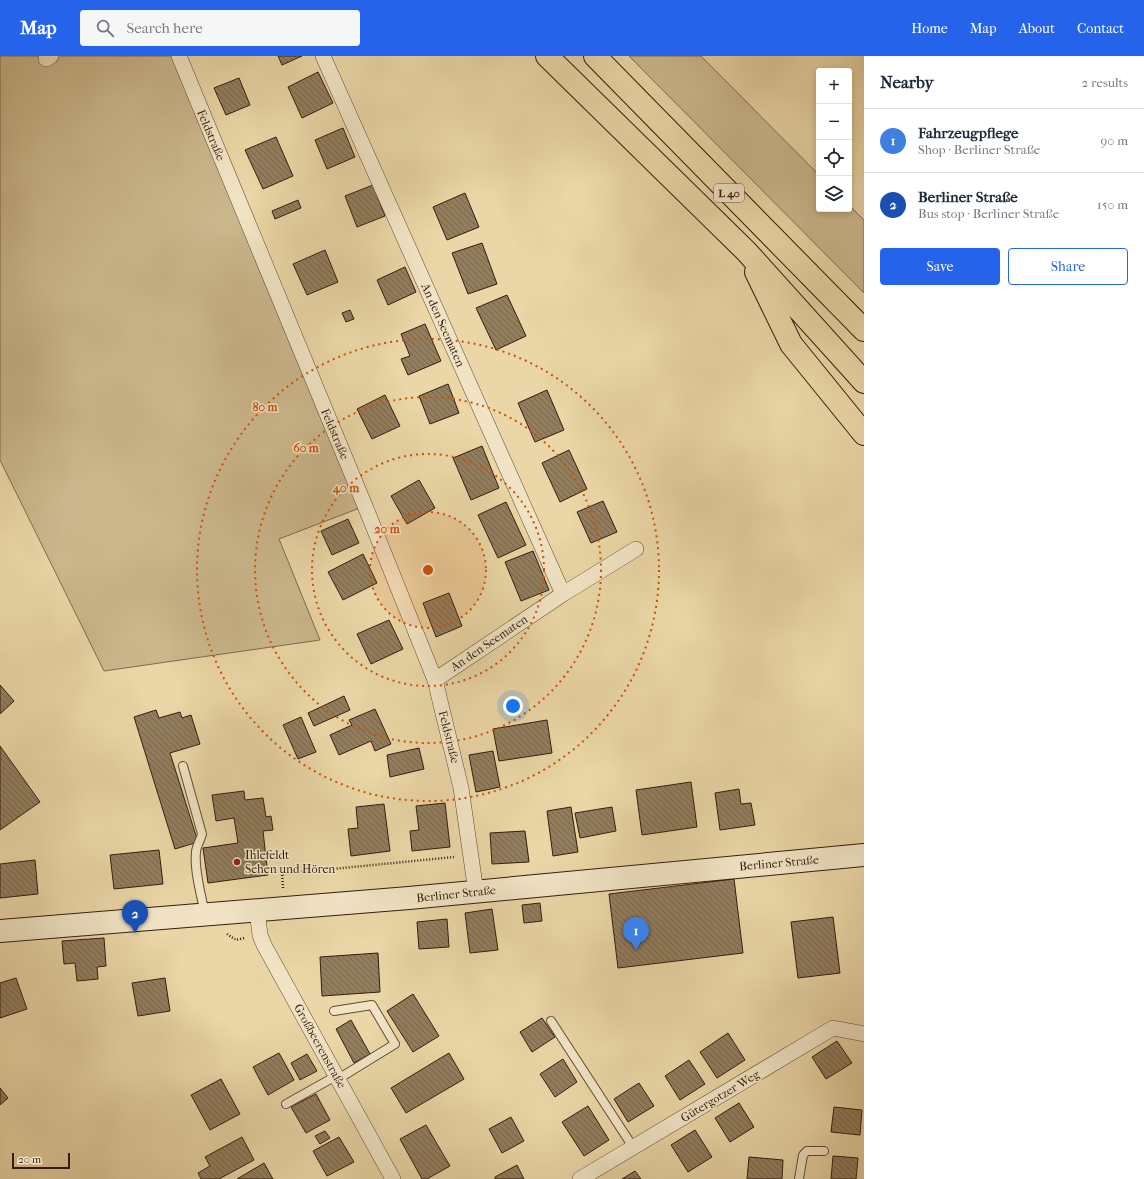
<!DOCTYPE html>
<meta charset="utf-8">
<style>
body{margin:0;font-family:"IM FELL French Canon",serif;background:#f6f6f7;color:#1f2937}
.controls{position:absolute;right:12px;top:12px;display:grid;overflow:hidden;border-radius:4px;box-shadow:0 2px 6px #0003}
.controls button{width:36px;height:36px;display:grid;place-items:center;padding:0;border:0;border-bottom:1px solid #e0e1e3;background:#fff;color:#1f2937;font:20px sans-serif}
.scale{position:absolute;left:12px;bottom:10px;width:58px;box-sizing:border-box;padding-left:4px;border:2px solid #331d0e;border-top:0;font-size:11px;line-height:14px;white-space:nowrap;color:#331d0e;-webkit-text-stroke:3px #f1e4c5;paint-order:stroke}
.you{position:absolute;left:513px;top:650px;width:14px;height:14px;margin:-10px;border:3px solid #fff;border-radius:50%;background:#1a73e8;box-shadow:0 0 0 6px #1a73e833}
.badge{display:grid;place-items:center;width:26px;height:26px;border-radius:50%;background:#2563eb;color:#fff;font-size:13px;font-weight:700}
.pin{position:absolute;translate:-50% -33px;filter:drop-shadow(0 1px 2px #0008)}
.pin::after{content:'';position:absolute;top:21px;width:14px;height:12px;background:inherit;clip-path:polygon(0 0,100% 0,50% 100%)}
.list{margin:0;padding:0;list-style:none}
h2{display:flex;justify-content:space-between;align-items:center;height:52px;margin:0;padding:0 16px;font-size:17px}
h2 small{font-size:13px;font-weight:400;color:#747a83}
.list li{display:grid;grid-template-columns:26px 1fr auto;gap:12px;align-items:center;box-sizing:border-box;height:64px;padding:0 16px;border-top:1px solid #e0e1e3}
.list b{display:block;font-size:15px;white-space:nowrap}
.list p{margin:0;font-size:13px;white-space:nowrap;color:#747a83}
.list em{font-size:13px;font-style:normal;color:#747a83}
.actions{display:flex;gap:8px;padding:12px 16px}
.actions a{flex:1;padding:9px 0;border:1px solid #2563eb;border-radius:4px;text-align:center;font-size:14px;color:#2563eb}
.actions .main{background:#2563eb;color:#fff}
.icon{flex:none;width:22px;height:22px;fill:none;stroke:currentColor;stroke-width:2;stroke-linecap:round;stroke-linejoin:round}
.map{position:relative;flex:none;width:864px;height:1123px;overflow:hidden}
header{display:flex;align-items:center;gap:24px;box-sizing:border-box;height:56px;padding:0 20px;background:#2563eb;color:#fff}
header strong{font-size:19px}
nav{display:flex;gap:22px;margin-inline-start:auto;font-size:14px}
.search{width:280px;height:36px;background:#f6f6f7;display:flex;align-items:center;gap:10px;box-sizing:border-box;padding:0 14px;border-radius:4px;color:#747a83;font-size:15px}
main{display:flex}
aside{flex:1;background:#fff}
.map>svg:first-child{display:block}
</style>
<header>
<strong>Map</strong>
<div class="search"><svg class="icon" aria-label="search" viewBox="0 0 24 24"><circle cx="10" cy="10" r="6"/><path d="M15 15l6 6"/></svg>Search here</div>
<nav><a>Home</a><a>Map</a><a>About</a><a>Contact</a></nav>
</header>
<main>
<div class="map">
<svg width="864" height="1123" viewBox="0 0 864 1123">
<defs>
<pattern id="building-back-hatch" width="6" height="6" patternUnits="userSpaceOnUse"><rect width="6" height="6" fill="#927d5d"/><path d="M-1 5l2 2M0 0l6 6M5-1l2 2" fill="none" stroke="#78664b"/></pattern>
</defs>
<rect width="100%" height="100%" fill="#ead6a6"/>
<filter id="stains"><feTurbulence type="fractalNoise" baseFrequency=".005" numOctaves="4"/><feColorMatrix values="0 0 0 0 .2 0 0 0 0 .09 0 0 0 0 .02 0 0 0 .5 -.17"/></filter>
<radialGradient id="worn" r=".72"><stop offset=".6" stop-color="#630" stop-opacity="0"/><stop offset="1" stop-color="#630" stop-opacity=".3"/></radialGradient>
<!-- grass -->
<path fill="#cbb78c" stroke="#7f6a4d" d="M0,0H179L365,450L279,483L320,584L104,615L0,404Z
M629,0H701L819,119V153H849V149L864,164V237Z"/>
<!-- building -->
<path fill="url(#building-back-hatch)" stroke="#331d0e" d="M278,0H302L282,9Z
M318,16L333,47L302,62L288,31Z
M239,22L250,49L226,59L214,32Z
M343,72L355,101L327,113L315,84Z
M276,81L293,120L263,133L245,94Z
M373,129L385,160L357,171L345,140Z
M465,137L479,171L447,184L433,151Z
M298,144L301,152L275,163L272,155Z
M482,187L497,228L468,238L452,197Z
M325,194L338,226L307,239L293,208Z
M405,211L416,236L388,249L377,224Z
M507,239L526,280L496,294L476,252Z
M350,254L354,263L346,266L342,257Z
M425,268L441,305L408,319L401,303L410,300L401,278Z
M448,328L459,357L430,368L419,340Z
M547,334L564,374L535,386L518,347Z
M385,339L400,370L372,383L357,353Z
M482,390L499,432L471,444L453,402Z
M569,394L587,433L560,446L542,407Z
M419,424L435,452L407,468L391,440Z
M603,445L617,476L591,487L577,456Z
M506,446L526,489L498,502L478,459Z
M348,463L359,487L332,499L321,475Z
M533,495L549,534L521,545L505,506Z
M363,498L377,527L343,544L328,516Z
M449,537L462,570L436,581L423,547Z
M389,564L403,593L371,608L357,578Z
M0,629L14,645L0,658Z
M344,640L350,654L314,670L308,657Z
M375,653L391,688L375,695L371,685L339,699L330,679L352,669L349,664Z
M156,654L159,662L180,656L182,662L191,659L200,688L170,697L198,786L175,793L134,661Z
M301,661L316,696L298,703L283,669Z
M547,664L552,697L499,705L493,673Z
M0,690L40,746L0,774Z
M419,692L424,713L390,721L387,699Z
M493,695L500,731L476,736L469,699Z
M691,726L697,771L642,779L636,734Z
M739,733L741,748L751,747L755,769L720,774L715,737Z
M244,735L245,744L263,742L266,761L271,760L273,774L263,775L268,819L208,827L203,792L238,787L234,762L216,765L212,739Z
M445,747L450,791L412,795L410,775L419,774L416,750Z
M384,748L390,795L351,800L348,773L358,772L356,751Z
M571,751L578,796L553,800L547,755Z
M612,751L616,775L580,782L575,757Z
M525,775L529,806L492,808L490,777Z
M159,794L163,828L114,833L110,799Z
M35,804L38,838L0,842V808Z
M734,823L743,897L618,912L609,838Z
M540,847L542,865L524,867L522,849Z
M492,853L498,894L470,897L465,857Z
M833,861L840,917L798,922L791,866Z
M447,863L449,891L419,893L417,866Z
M104,882L106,910L97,911L98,923L77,925L75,907L64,908L62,885Z
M378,897L380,936L322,940L320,901Z
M16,922L27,953L0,962V927Z
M165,922L170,955L138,960L132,927Z
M413,938L439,980L413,996L387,955Z
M542,962L555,981L532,996L520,976Z
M351,964L370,998L354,1007L336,973Z
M728,977L745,1004L717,1022L700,996Z
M837,985L852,1007L826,1023L812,1001Z
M279,997L294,1024L268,1039L253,1011Z
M449,997L464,1023L406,1057L391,1032Z
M307,998L317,1015L300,1024L291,1007Z
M563,1003L577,1026L555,1041L540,1018Z
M689,1004L705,1028L680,1044L665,1020Z
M221,1023L240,1058L210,1074L191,1039Z
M639,1027L654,1050L628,1066L614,1043Z
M0,1032L8,1042L0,1049Z
M316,1038L330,1064L306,1077L291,1051Z
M739,1047L754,1071L730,1086L715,1062Z
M588,1050L609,1084L584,1100L562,1066Z
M834,1051L862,1054L860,1079L831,1076Z
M511,1061L524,1085L502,1097L489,1073Z
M426,1069L450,1110L427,1123H422L400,1083Z
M695,1074L712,1101L688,1116L671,1089Z
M325,1075L330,1082L320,1088L315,1080Z
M242,1081L254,1104L219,1123H201L198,1117L210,1110L205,1101Z
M339,1081L354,1106L327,1120L313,1095Z
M833,1100L858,1102L856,1123H831Z
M749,1101L783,1104L782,1123H747Z
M264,1107L273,1123H237Z
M517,1109L524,1123H495V1121Z
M635,1115L641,1123H622Z"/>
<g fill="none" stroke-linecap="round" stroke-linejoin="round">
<defs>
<path id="service" d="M183,710L202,778C201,783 196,791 196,796C194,813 201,840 205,857
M334,955L372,949L395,988L338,1023
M551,965L633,1091
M286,1048L336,1020
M799,1123L803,1099L807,1095H824"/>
<path id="minor" d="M179,0L365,450L435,624L461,732L476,836
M323,0L563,538
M46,3L51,0
M435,624L563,538L636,493
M257,854L260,879L264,889L393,1123
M580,1123L833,972L864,978"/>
<path id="secondary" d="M0,875L409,842L864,799"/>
<path id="trunk" d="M547,0L746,195L864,326
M595,0L864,274
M756,216L791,288L864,378"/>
</defs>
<!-- service casing -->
<use href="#service" stroke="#614b34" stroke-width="10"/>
<!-- minor casing -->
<use href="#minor" stroke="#614b34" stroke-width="16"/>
<!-- secondary casing -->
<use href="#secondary" stroke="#331d0e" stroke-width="24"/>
<!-- trunk casing -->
<use href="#trunk" stroke="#331d0e" stroke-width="24"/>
<!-- path -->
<path stroke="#331d0e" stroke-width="2.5" stroke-dasharray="1 2" stroke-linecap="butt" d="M283,832L282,818L454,801
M227,878L236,884L244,882"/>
<!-- service -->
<use href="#service" stroke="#f1e4c5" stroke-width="8"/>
<!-- minor -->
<use href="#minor" stroke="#f1e4c5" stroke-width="15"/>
<!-- secondary -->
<use href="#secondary" stroke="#f1e4c5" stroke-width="22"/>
<!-- trunk -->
<use href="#trunk" stroke="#ead6a6" stroke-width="22"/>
</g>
<!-- distance rings -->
<circle cx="428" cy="514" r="58" fill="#cd500c" fill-opacity=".12"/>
<g fill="none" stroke="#cd500c" stroke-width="2" stroke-dasharray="2 4">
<circle cx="428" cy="514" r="58"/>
<circle cx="428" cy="514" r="116"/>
<circle cx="428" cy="514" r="173"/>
<circle cx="428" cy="514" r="231"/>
</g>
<!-- markers -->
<circle fill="#8f2418" stroke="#f1e4c5" stroke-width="1.5" cx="237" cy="806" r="4"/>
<g text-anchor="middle" stroke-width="3" stroke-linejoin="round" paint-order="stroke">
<!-- shield labels -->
<rect fill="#f1e4c5" stroke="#6c5945" stroke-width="1" x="714" y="128" width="30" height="18" rx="3"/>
<g font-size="11" font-weight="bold" fill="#331d0e">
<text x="729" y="141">L 40</text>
</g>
<!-- street labels -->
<g font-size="12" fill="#331d0e" stroke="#f1e4c5">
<text transform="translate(211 79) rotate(67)" y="4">Feldstraße</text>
<text transform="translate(443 269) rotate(66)" y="4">An den Seematen</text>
<text transform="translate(335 378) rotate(67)" y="4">Feldstraße</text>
<text transform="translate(489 587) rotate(-34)" y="4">An den Seematen</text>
<text transform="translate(449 681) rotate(76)" y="4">Feldstraße</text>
<text transform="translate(779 807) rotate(-5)" y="4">Berliner Straße</text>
<text transform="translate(456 838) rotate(-6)" y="4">Berliner Straße</text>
<text transform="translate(320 990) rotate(61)" y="4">Großbeerenstraße</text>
<text transform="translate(720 1040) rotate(-31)" y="4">Gütergotzer Weg</text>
</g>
<!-- poi labels -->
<g font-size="12" fill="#331d0e" stroke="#f1e4c5" text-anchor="start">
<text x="245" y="803">Ihlefeldt<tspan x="245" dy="14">Sehen und Hören</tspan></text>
</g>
</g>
<circle cx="428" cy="514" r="6" fill="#cd500c" stroke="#f1e4c5" stroke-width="2"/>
<g font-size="12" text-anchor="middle" font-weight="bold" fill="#cd500c" stroke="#f1e4c5" stroke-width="3" stroke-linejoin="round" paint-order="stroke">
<text x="265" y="355">80 m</text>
<text x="306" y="396">60 m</text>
<text x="346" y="436">40 m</text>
<text x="387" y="477">20 m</text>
</g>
<rect width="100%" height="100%" filter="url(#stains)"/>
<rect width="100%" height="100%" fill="url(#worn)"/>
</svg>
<div class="controls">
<button>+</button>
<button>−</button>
<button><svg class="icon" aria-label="locate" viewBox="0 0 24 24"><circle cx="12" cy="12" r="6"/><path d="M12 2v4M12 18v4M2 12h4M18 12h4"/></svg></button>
<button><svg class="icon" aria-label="layers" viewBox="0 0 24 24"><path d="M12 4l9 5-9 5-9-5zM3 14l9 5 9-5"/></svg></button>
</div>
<div class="scale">20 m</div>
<div class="you"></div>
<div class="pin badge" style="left:636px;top:894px;background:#3f7fe0">1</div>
<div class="pin badge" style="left:135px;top:877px;background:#1a4fb4">2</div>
</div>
<aside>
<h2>Nearby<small>2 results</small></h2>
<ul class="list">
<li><span class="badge" style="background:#3f7fe0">1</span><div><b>Fahrzeugpflege</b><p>Shop · Berliner Straße</p></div><em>90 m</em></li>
<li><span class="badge" style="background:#1a4fb4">2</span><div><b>Berliner Straße</b><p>Bus stop · Berliner Straße</p></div><em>150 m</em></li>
</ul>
<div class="actions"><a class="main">Save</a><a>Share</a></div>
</aside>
</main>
